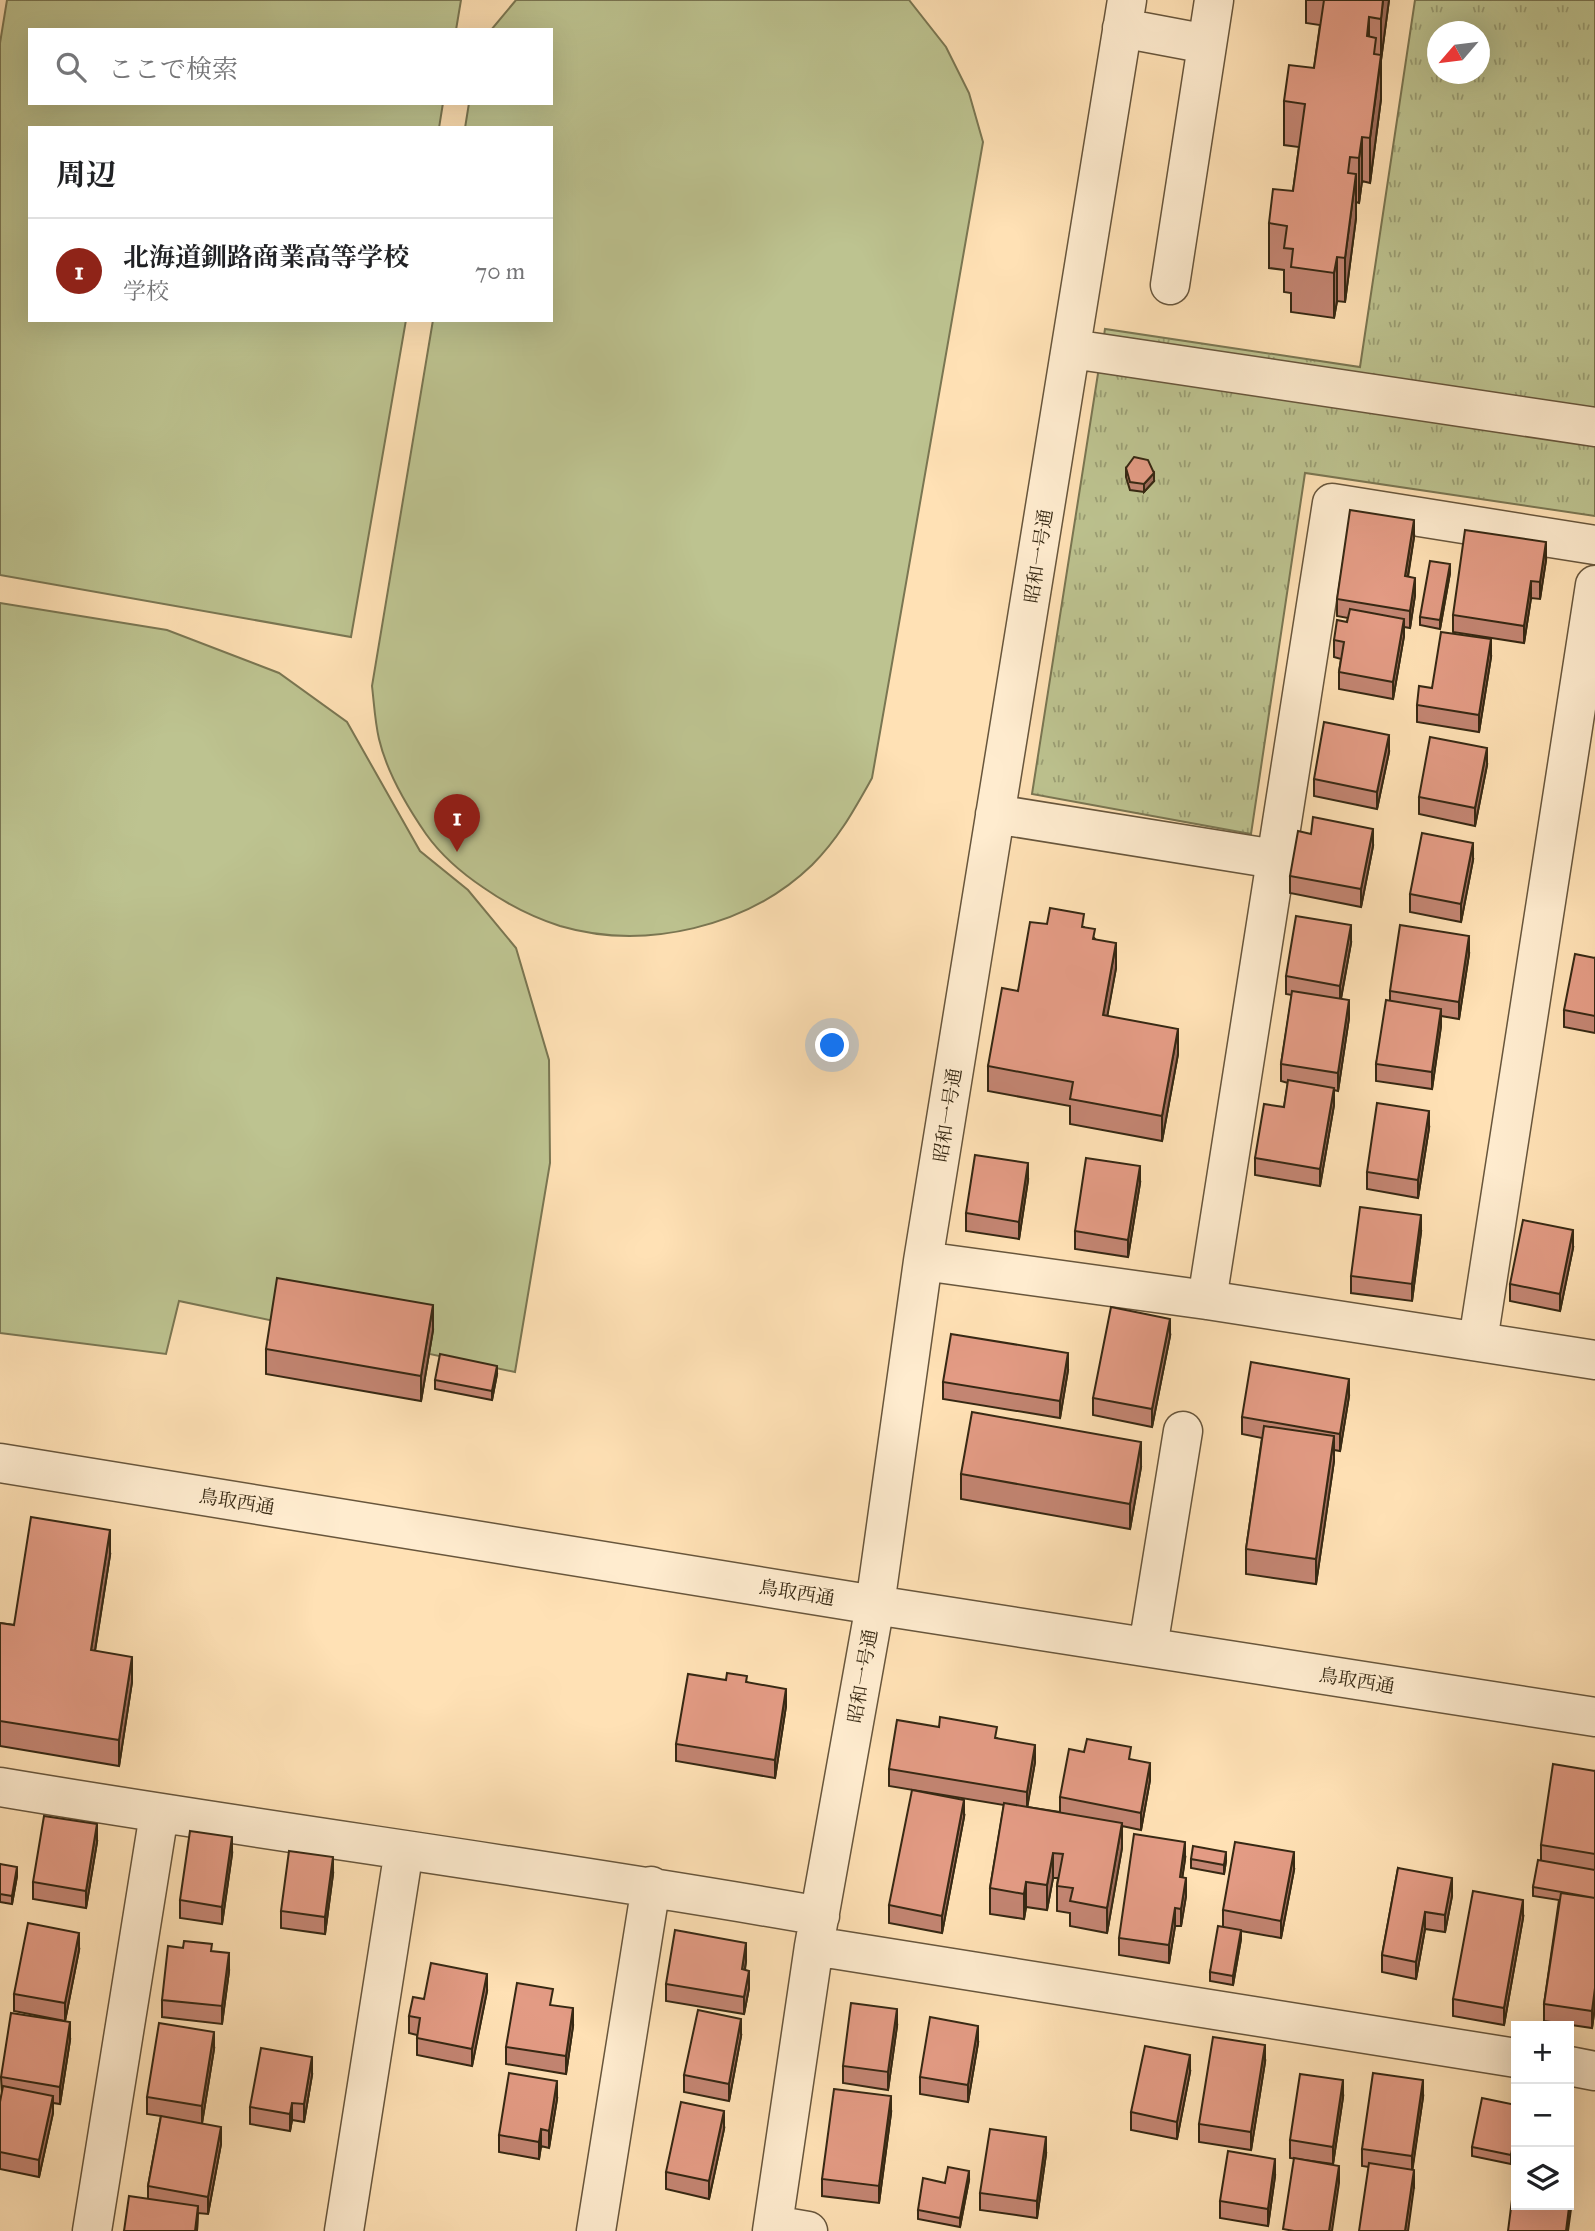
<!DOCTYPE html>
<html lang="ja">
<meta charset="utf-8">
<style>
body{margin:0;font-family:"IM FELL Great Primer","Noto Serif JP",serif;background:#f2f2f2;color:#202124}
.controls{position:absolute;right:21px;bottom:21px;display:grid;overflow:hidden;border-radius:0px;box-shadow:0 7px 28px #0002}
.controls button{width:63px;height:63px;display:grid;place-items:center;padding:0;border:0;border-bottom:2px solid #e0e0e0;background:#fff;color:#202124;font:35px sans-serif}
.compass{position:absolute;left:1427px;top:21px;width:63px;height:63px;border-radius:50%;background:#fff;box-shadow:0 7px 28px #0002;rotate:242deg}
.you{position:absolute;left:833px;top:1046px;width:24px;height:24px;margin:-18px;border:5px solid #fff;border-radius:50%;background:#1a73e8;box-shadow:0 0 0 10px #1a73e833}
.badge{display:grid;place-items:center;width:46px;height:46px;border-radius:50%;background:#8f2418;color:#fff;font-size:23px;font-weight:700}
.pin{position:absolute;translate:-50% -58px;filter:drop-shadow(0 2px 4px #0008)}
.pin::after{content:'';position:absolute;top:37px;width:24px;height:21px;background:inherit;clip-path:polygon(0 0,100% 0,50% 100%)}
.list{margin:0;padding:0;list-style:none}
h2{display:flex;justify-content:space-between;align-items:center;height:91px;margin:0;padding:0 28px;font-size:30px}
h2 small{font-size:23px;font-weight:400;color:#757577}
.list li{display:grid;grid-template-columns:46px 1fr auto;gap:21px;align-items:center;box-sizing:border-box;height:105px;padding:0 28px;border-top:2px solid #e0e0e0}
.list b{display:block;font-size:26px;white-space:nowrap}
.list p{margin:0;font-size:23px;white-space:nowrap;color:#757577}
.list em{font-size:23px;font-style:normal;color:#757577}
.icon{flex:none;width:38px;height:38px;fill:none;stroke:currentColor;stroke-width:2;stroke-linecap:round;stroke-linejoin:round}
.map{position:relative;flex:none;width:1595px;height:2231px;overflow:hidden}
.search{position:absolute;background:#fff;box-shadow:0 7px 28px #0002;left:28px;top:28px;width:525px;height:77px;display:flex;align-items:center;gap:18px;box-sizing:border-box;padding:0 24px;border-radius:0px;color:#757577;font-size:26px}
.panel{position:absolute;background:#fff;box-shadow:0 7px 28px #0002;left:28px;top:126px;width:525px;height:196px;border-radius:0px}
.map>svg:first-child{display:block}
</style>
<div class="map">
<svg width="1595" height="2231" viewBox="0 0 1595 2231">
<defs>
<pattern id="park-tufts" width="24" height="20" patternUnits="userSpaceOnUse" patternTransform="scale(1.75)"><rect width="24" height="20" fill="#bdc390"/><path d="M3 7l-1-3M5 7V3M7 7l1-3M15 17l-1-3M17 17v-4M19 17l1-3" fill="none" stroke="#9a9e74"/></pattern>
</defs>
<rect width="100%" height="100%" fill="#ffe1b5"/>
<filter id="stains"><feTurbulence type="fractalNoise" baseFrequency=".00286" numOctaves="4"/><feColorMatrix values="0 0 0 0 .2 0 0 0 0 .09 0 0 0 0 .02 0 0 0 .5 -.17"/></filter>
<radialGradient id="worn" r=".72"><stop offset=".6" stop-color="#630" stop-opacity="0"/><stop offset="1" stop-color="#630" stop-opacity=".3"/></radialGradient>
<!-- grass -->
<path fill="#bdc390" stroke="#7a7652" stroke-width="2" d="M7,0H461L456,30H30V103H443L439,128H30V320H406L351,637L0,575V43Z
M516,0H909L946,47L969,93L983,142L872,778C854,810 839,838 812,865C748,927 645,951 560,926C532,917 507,904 484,888C463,874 441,855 426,834C406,805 387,773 379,739C375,722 374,703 372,686L433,320H551V128H465L469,103H551V30H491Z
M0,603L167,630L279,673L347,722L420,851L468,890L516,948L549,1060L550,1163L515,1372L179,1301L166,1354L0,1333Z"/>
<!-- park -->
<path fill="url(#park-tufts)" stroke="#7a7652" stroke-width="2" fill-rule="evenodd" d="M1415,0H1595V516L1305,473L1251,834L1032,794L1105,329L1360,367ZM1438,32H1480V74H1438Z"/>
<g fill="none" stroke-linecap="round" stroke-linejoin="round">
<defs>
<path id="minor" d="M1122,28L1207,44
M1170,285L1214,0
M1072,349L1595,427
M995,814L1275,859
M923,1261L1207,1300L1595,1360
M1207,1300L1332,503L1595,545
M1478,1341L1595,585
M0,1463L875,1605L1595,1717
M1148,1647L1183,1431
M0,1787C273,1833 548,1868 820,1916
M814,1946L1516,2058
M1569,2066L1595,2071
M773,2225L808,2231
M92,2231L159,1814
M344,2231L404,1850
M596,2231L651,1886
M772,2231L814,1946L875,1605L923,1261L1127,0"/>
</defs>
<!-- minor casing -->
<use href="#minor" stroke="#68563c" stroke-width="41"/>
<!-- minor -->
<use href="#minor" stroke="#ffeccf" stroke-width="38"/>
</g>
<!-- wall -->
<path fill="#c38572" stroke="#362813" stroke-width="2" d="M1306,0H1389L1381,60V99L1370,183L1362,181L1359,203L1356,202V218L1345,302L1337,301L1334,318L1291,312V293L1284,292V270L1269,268V223L1293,191L1299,147L1284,145V101L1314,68L1320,25L1306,23Z
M1126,468L1154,481L1144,492L1130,490L1126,477Z
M1414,537L1408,577L1415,595L1410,628L1404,627V636L1393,699L1339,689V672L1341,659L1334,657V640L1347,622L1348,618L1337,616V599Z
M1546,560L1540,599L1531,598L1524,643L1453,632V615Z
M1450,573L1440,629L1420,625V617Z
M1491,657L1479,732L1417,722V705L1432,688Z
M1389,752L1377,809L1314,796V779Z
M1487,765L1475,826L1419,814V797Z
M1373,846L1361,907L1290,893V876Z
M1473,860L1461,922L1410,912V894Z
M1047,924L1084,927L1095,939L1116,968L1107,1016L1178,1054L1162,1141L1070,1124V1106L988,1091V1066L1018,991Z
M1351,943L1341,999L1349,1018L1338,1091L1334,1090V1105L1320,1186L1255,1175V1158L1284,1107L1288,1083L1281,1081V1064L1292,995L1286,994V976Z
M1469,954L1459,1019L1441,1016V1026L1432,1089L1376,1081V1064L1390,1000V991Z
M1595,958V1033L1564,1027V1010Z
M1429,1128L1418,1198L1367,1189V1172Z
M1028,1180L1019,1239L966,1231V1213Z
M1140,1183L1128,1257L1075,1249V1231Z
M1421,1232L1412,1301L1351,1293V1276Z
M1573,1248L1560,1311L1510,1301V1284Z
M433,1330L421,1401L266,1374V1349Z
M1170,1336L1152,1427L1093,1415V1398Z
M1068,1370L1060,1418L943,1399V1382Z
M497,1374L492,1400L435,1389V1380Z
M1349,1396L1340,1451L1334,1450V1461L1316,1584L1246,1574V1549L1262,1438L1242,1434V1417Z
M1141,1467L1130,1529L961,1499V1474Z
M110,1555L95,1651L132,1682L119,1766L0,1746V1623L14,1625Z
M726,1680L747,1682L786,1706L775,1778L676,1761V1744Z
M997,1738L1035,1762L1027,1807L1060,1812V1797L1131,1760L1150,1780L1141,1830L1122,1826V1848L1107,1933L1070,1926V1913L1057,1911V1886L1058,1878H1053L1047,1910L1026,1907L1024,1919L990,1914V1888L1004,1805L889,1786V1769Z
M1595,1771V2006L1592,2028L1544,2021V2004L1559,1900L1533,1896V1887L1541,1861V1845Z
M964,1817L942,1933L889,1923V1905Z
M97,1842L86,1908L33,1899V1882Z
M232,1854L222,1924L180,1918V1900Z
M1185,1859L1182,1878L1186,1896L1181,1926H1175L1169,1963L1119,1955V1938Z
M1191,1859L1226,1861L1224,1874L1191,1868Z
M0,1864L17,1876L12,1904L0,1902Z
M1398,1868L1452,1896L1445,1932L1425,1929L1416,1979L1382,1972V1955Z
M1294,1870L1281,1938L1241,1931V1939L1233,1985L1210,1981V1972L1223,1927V1910Z
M333,1874L325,1934L281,1928V1911Z
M1523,1918L1504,2025L1453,2016V1999Z
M79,1950L65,2021L14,2011V1994Z
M746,1961L745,1970L749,1988L744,2014L666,2001V1984Z
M229,1971L222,2024L162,2017V2000Z
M487,1991L472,2066L417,2055V2035L409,2033V2016L424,1999Z
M573,2026L566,2074L506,2064V2047Z
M897,2026L888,2090L843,2083V2066Z
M741,2036L729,2101L684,2092V2075Z
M70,2040L60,2104L53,2103V2113L39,2177L0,2169V2102L2,2094L1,2077Z
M978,2043L968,2102L920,2094V2077Z
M214,2049L202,2123L221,2144L208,2214L198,2213L197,2231H124L148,2199V2186L161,2116L147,2114V2097Z
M1265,2062L1251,2150L1199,2142V2124Z
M1190,2072L1177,2139L1131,2130V2112Z
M312,2075L304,2122L292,2120L290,2131L250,2124V2107Z
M1343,2097L1333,2164L1290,2158V2140Z
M1423,2097L1412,2170L1414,2187L1369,2167L1362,2166V2149Z
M557,2099L549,2148L541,2146L539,2159L499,2152V2135Z
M1516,2105V2137L1511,2164L1472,2156V2147Z
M891,2113L879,2203L822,2196V2179Z
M724,2129L709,2199L666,2189V2172Z
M1046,2154L1037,2218L980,2210V2193Z
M1275,2176L1268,2226L1220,2218V2201Z
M969,2180L960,2227L918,2219V2210L945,2183Z"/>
<!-- shaded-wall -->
<path fill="#9f6c5c" stroke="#362813" stroke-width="2" d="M1383,0H1389L1381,60V99L1370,183V138L1381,58V19Z
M1369,17V62L1367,36Z
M1362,137V181L1359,203V158Z
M1356,174V218L1345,302V258Z
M1337,257V301L1334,318V273Z
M1154,473V481L1144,492V484Z
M1414,520V537L1405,593V576Z
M1546,542V560L1540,599V582Z
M1450,564V573L1440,629V620Z
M1415,578V595L1410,628V611Z
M1531,581V598L1524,643V626Z
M1404,619V636L1393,699V682Z
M1491,639V657L1479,732V715Z
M1389,735V752L1377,809V792Z
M1487,748V765L1475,826V808Z
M1373,829V846L1361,907V889Z
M1473,843V860L1461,922V904Z
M1351,925V943L1340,1003V986Z
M1469,936V954L1459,1019V1002Z
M1116,943V968L1103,1040V1015Z
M1349,1000V1018L1338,1091V1073Z
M1441,1009V1026L1432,1089V1072Z
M1178,1029V1054L1162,1141V1116Z
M1334,1088V1105L1320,1186V1169Z
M1429,1111V1128L1418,1198V1180Z
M1028,1163V1180L1019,1239V1222Z
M1140,1166V1183L1128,1257V1240Z
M1421,1215V1232L1412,1301V1284Z
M1573,1230V1248L1560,1311V1294Z
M433,1305V1330L421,1401V1376Z
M1170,1319V1336L1152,1427V1409Z
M1068,1353V1370L1060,1418V1401Z
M497,1366V1374L492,1400V1391Z
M1349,1379V1396L1340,1451V1434Z
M1334,1436V1461L1316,1584V1559Z
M1141,1442V1467L1130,1529V1504Z
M110,1530V1555L91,1675V1650Z
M132,1657V1682L119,1766V1740Z
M786,1689V1706L775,1778V1760Z
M1035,1745V1762L1027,1809V1792Z
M1150,1763V1780L1141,1830V1813Z
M964,1800V1817L942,1933V1916Z
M1122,1823V1848L1107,1933V1908Z
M97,1824V1842L86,1908V1891Z
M232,1837V1854L222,1924V1907Z
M1185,1842V1859L1180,1894V1877Z
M1226,1852V1861L1224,1874V1865Z
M1294,1852V1870L1281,1938V1921Z
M1053,1853V1878L1047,1910V1885Z
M333,1857V1874L325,1934V1917Z
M17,1867V1876L12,1904V1896Z
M1186,1878V1896L1181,1926V1909Z
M1452,1878V1896L1445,1932V1915Z
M1026,1882V1907L1024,1919V1894Z
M1523,1900V1918L1504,2025V2008Z
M1175,1908V1926L1169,1963V1945Z
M1425,1912V1929L1416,1979V1962Z
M1241,1930V1939L1233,1985V1976Z
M79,1933V1950L65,2021V2003Z
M746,1943V1961L742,1986V1969Z
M229,1953V1971L222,2024V2006Z
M749,1971V1988L744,2014V1997Z
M487,1974V1991L472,2066V2049Z
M1595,1988V2006L1592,2028V2011Z
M573,2008V2026L566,2074V2056Z
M897,2009V2026L888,2090V2072Z
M741,2019V2036L729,2101V2084Z
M70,2022V2040L60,2104V2087Z
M978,2026V2043L968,2102V2085Z
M214,2032V2049L202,2123V2106Z
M1265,2045V2062L1251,2150V2132Z
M1190,2055V2072L1177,2139V2122Z
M312,2057V2075L304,2122V2104Z
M1343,2080V2097L1333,2164V2147Z
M1423,2080V2097L1412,2173V2156Z
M557,2081V2099L549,2148V2131Z
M53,2096V2113L39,2177V2160Z
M891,2096V2113L879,2203V2186Z
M292,2103V2120L290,2131V2114Z
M724,2111V2129L709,2199V2181Z
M221,2127V2144L208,2214V2197Z
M1516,2128V2137L1511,2164V2155Z
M541,2129V2146L539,2159V2142Z
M1046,2137V2154L1037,2218V2201Z
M1275,2159V2176L1268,2226V2209Z
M1339,2166V2183L1332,2231H1329Z
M1414,2170V2187L1408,2231H1405Z
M969,2171V2180L960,2227V2218Z
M1571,2192V2209L1568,2231H1566Z
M198,2206L197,2231H195Z"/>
<!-- building -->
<path fill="#e39b84" stroke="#362813" stroke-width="2" d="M1324,0H1383L1381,19L1369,17L1367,36L1376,38L1374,54L1381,55L1370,138L1362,137L1359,158L1350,157L1348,173L1356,174L1345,258L1337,257L1334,273L1291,267L1293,249L1284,248L1287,226L1269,223L1273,189L1293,191L1305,104L1284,101L1289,65L1314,68Z
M1134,457L1148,460L1154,473L1144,484L1130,482L1126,468Z
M1350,510L1414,520L1405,576L1415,578L1410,611L1337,599Z
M1465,530L1546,542L1540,582L1531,581L1524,626L1453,615Z
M1430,561L1450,564L1440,620L1420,617Z
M1350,609L1404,619L1393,682L1339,672L1344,642L1334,640L1337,620L1347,622Z
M1441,632L1491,639L1479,715L1417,705L1419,686L1432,688Z
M1324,722L1389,735L1377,792L1314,779Z
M1430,737L1487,748L1475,808L1419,797Z
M1313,817L1373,829L1361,889L1290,876L1298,831L1311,834Z
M1422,833L1473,843L1461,904L1410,894Z
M1050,908L1084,914L1082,927L1095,929L1093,939L1116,943L1103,1015L1178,1029L1162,1116L1070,1099L1073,1082L988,1066L1002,988L1018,991L1030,922L1047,924Z
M1296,916L1351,925L1340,986L1286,976Z
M1400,925L1469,936L1459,1002L1390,991Z
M1575,954L1595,958V1016L1564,1010Z
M1292,991L1349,1000L1338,1073L1281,1064Z
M1386,1000L1441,1009L1432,1072L1376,1064Z
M1288,1080L1334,1088L1320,1169L1255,1158L1264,1104L1284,1107Z
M1377,1103L1429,1111L1418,1180L1367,1172Z
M975,1155L1028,1163L1019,1222L966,1213Z
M1086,1158L1140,1166L1128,1240L1075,1231Z
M1360,1207L1421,1215L1412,1284L1351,1276Z
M1523,1220L1573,1230L1560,1294L1510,1284Z
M277,1278L433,1305L421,1376L266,1349Z
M1111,1307L1170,1319L1152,1409L1093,1398Z
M951,1334L1068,1353L1060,1401L943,1382Z
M440,1354L497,1366L492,1391L435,1380Z
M1251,1362L1349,1379L1340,1434L1242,1417Z
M972,1412L1141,1442L1130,1504L961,1474Z
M1264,1426L1334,1436L1316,1559L1246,1549Z
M31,1517L110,1530L91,1650L132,1657L119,1740L0,1721V1623L14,1625Z
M727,1673L747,1676L746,1682L786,1689L775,1760L676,1744L688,1674L726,1680Z
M940,1717L997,1727L995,1738L1035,1745L1027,1792L889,1769L897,1720L939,1727Z
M1087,1739L1131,1747L1129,1759L1150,1763L1141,1813L1060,1797L1069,1749L1084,1752Z
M1553,1764L1595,1771V1854L1541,1845Z
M912,1790L964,1800L942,1916L889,1905Z
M1004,1803L1122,1823L1107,1908L1070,1901L1073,1888L1057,1886L1063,1854L1053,1853L1047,1885L1026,1882L1024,1894L990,1888Z
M44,1816L97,1824L86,1891L33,1882Z
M190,1831L232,1837L222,1907L180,1900Z
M1134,1834L1185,1842L1180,1877L1186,1878L1181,1909L1175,1908L1169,1945L1119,1938Z
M1235,1842L1294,1852L1281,1921L1223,1910Z
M1193,1846L1226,1852L1224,1865L1191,1859Z
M289,1851L333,1857L325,1917L281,1911Z
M1538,1860L1595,1870V1898L1533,1887Z
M0,1864L17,1867L12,1896L0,1894Z
M1398,1868L1452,1878L1445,1915L1425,1912L1416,1962L1382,1955Z
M1473,1891L1523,1900L1504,2008L1453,1999Z
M1561,1893L1595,1898V1988L1592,2011L1544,2004Z
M28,1923L79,1933L65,2003L14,1994Z
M1218,1926L1241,1930L1233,1976L1210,1972Z
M675,1930L746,1943L742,1969L749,1971L744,1997L666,1984Z
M184,1941L212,1944L211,1951L229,1953L222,2006L162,2000L168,1946L183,1948Z
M431,1963L487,1974L472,2049L417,2038L420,2018L409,2016L413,1997L424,1999Z
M517,1983L553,1989L550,2005L573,2008L566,2056L506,2047Z
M851,2003L897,2009L888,2072L843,2066Z
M698,2010L741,2019L729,2084L684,2075Z
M11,2013L70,2022L60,2087L1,2077Z
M930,2017L978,2026L968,2085L920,2077Z
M159,2023L214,2032L202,2106L147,2097Z
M1213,2037L1265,2045L1251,2132L1199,2124Z
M1145,2046L1190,2055L1177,2122L1131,2112Z
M261,2048L312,2057L304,2104L292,2103L290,2114L250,2107Z
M509,2073L557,2081L549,2131L541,2129L539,2142L499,2135Z
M1373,2073L1423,2080L1412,2156L1362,2149Z
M1300,2074L1343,2080L1333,2147L1290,2140Z
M3,2086L53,2096L39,2160L0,2152V2102Z
M834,2089L891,2096L879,2186L822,2179Z
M1482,2098L1516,2105V2128L1511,2155L1472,2147Z
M681,2102L724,2111L709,2181L666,2172Z
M161,2116L221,2127L208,2197L148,2186Z
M990,2129L1046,2137L1037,2201L980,2193Z
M1228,2151L1275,2159L1268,2209L1220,2201Z
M1294,2158L1339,2166L1329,2231H1294L1283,2229Z
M1369,2163L1414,2170L1405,2231H1359Z
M948,2167L969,2171L960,2218L918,2210L923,2178L945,2183Z
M1514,2184H1516V2205H1569V2192H1571L1566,2231H1508Z
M129,2196L198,2206L195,2231H124Z"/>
<g text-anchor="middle" stroke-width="7" stroke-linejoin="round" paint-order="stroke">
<!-- street labels -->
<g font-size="19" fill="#362813" stroke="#ffeccf">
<text transform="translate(1038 556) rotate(-81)" y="7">昭和一号通</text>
<text transform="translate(947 1115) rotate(-81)" y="7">昭和一号通</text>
<text transform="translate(237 1501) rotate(9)" y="7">鳥取西通</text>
<text transform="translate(797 1592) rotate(9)" y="7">鳥取西通</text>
<text transform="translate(862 1676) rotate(-80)" y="7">昭和一号通</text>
<text transform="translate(1357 1680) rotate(9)" y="7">鳥取西通</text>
</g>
</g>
<rect width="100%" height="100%" filter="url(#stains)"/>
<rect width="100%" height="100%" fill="url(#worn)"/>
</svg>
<div class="controls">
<button>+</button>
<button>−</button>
<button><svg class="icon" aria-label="layers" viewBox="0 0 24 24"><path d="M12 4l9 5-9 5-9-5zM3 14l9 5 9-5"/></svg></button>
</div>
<svg class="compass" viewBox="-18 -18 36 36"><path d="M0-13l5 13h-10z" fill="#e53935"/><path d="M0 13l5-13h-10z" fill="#757577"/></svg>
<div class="you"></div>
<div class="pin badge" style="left:457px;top:852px">1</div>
<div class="search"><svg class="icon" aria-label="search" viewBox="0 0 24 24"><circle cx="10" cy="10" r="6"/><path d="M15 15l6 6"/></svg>ここで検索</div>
<section class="panel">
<h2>周辺<small></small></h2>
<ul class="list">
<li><span class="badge">1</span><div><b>北海道釧路商業高等学校</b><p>学校</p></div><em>70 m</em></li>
</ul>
</section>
</div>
